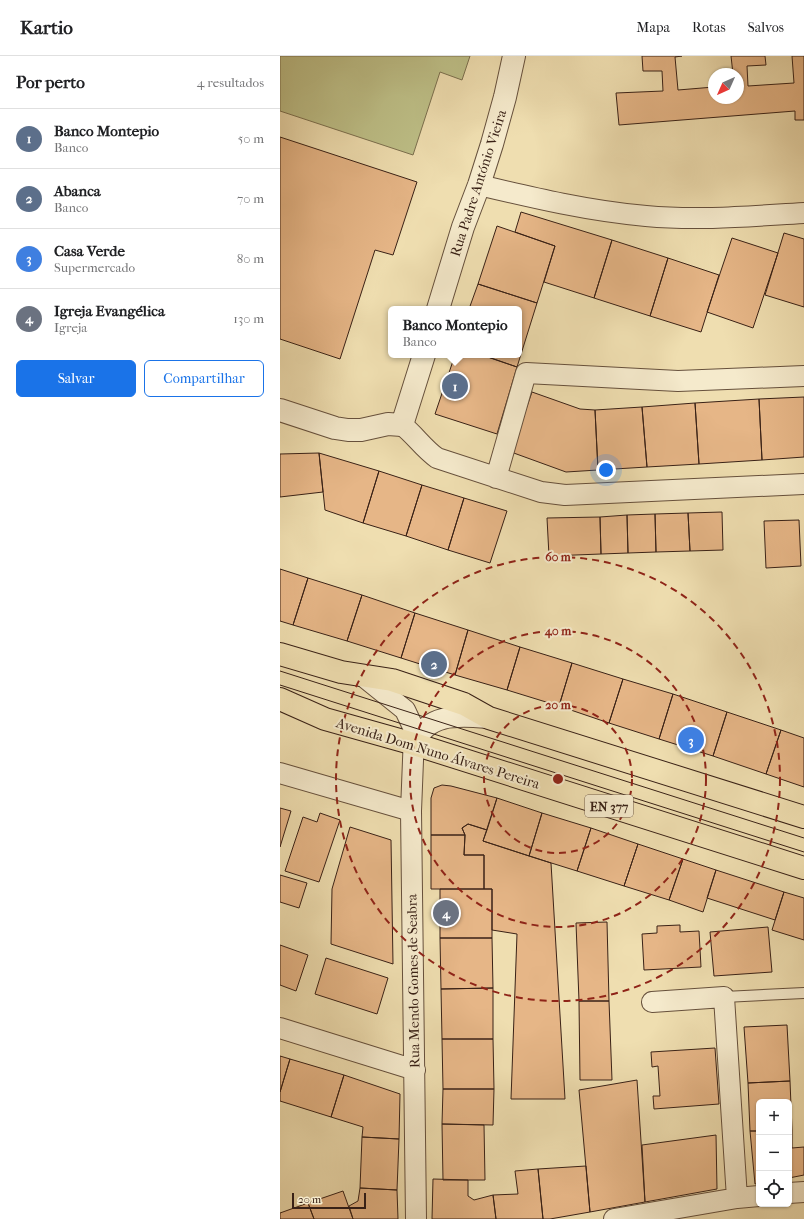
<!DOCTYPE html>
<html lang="pt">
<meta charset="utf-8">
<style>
body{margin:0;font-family:"IM FELL French Canon",serif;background:#f2f2f2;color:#202124}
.controls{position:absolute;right:12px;bottom:12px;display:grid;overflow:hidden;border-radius:6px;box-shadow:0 1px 3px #0004}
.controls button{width:36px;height:36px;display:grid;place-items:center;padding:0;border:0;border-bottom:1px solid #e0e0e0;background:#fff;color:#202124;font:20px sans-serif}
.compass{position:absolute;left:428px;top:12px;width:36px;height:36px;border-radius:50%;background:#fff;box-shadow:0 1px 3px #0004;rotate:225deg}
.scale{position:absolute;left:12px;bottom:10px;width:74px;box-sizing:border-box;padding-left:4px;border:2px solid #392116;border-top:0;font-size:11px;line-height:14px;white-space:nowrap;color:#392116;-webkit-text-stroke:3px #f5eacc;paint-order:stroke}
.you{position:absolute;left:326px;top:414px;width:14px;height:14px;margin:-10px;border:3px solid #fff;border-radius:50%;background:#1a73e8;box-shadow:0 0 0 6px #1a73e833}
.badge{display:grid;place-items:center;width:26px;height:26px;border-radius:50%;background:#1a73e8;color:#fff;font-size:13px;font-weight:700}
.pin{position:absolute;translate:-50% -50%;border:2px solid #fff;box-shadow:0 1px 4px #0006}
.popup{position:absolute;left:108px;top:250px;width:134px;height:52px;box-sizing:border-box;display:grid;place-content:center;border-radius:6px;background:#fff;filter:drop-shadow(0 1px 3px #0005);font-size:13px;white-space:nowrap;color:#757577}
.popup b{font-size:15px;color:#202124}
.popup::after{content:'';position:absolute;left:50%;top:100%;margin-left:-8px;border:8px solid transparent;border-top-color:#fff}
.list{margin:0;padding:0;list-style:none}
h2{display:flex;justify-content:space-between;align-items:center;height:52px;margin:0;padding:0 16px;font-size:17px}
h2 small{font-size:13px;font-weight:400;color:#757577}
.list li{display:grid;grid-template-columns:26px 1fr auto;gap:12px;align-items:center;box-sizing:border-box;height:60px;padding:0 16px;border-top:1px solid #e0e0e0}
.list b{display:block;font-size:15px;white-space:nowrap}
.list p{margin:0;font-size:13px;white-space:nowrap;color:#757577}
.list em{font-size:13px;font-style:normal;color:#757577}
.actions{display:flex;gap:8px;padding:12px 16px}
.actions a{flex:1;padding:9px 0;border:1px solid #1a73e8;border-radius:6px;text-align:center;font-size:14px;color:#1a73e8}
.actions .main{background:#1a73e8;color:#fff}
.icon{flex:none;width:22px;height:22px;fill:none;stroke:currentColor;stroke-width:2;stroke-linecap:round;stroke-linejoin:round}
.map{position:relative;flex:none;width:524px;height:1163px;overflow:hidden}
header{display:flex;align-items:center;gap:24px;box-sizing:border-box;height:56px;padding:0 20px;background:#fff;border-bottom:1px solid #e0e0e0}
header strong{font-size:19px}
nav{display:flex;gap:22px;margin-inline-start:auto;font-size:14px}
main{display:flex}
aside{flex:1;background:#fff}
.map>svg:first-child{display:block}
</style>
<header>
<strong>Kartio</strong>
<nav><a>Mapa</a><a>Rotas</a><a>Salvos</a></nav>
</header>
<main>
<aside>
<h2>Por perto<small>4 resultados</small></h2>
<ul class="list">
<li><span class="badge" style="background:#5c6f8a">1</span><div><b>Banco Montepio</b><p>Banco</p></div><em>50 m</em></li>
<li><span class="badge" style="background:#5c6f8a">2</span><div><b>Abanca</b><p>Banco</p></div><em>70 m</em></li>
<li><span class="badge" style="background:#3f7fe0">3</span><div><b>Casa Verde</b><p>Supermercado</p></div><em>80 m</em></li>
<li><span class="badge" style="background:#6b7280">4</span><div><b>Igreja Evangélica</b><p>Igreja</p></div><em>130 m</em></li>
</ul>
<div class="actions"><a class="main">Salvar</a><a>Compartilhar</a></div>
</aside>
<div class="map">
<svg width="524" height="1163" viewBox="0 0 524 1163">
<rect width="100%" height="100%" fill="#efdeb0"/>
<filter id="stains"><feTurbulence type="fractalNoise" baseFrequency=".005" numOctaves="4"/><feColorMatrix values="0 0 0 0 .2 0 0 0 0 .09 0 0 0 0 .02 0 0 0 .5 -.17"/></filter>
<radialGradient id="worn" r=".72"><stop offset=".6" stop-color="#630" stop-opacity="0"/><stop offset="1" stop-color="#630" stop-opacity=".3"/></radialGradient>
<!-- green -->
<path fill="#bec088" stroke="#7c704f" d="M0,0H190L182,24L160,16L133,99L0,55Z"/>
<!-- building -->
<path fill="#e6b687" stroke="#392116" d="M362,0H402L395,1L398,34L434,31V42H458V18H453L451,0H485L486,9L467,10L468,30L514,27L512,0H524V64H515V55L339,69L336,37L383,35L382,15H363Z
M0,81L137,126L113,199L95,194L60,303L0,283Z
M241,156L332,184L314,242L264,226L275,190L235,176Z
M217,170L275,190L257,247L198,228Z
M504,177L524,183V251L485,239Z
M452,182L498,197L473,272L427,256Z
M332,184L388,202L370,260L314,242Z
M388,202L439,219L421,276L370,260Z
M198,228L257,247L237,311L202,299H239V253H189Z
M175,299H202L237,311L217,378L155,358Z
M252,336L300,353L315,354L318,414L286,416L231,396Z
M524,341V401L482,404L479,343Z
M479,343L482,404L419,408L415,347Z
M415,347L419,408L367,411L362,351Z
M362,351L367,411L318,414L315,354Z
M39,397L43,436L0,441V398Z
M39,397L99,415L83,467L45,454Z
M99,415L142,429L126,480L83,467Z
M142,429L184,442L168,494L126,480Z
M184,442L227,455L210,507L168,494Z
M442,456L443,494L410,495L408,457Z
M408,457L410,495L376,496L375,458Z
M375,458L376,496L348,497L347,459Z
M347,459L348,497L321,498L320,461Z
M320,461L321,498L269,500L267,462Z
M519,464L521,510L486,512L484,465Z
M0,513L28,522L13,569L0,565Z
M28,522L82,539L67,585L13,569Z
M82,539L135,557L121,602L67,585Z
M135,557L188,574L175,619L121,602Z
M188,574L240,591L227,634L175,619Z
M240,591L292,607L279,650L227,634Z
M292,607L343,623L329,667L279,650Z
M343,623L393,638L379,683L329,667Z
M393,638L447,656L433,700L379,683Z
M447,656L501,674L486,718L433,700Z
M501,674L524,682V731L486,718Z
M162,729L171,730L217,742L207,774L188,768L182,772L185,779H151V742L154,732Z
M217,742L262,757L249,800L203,785Z
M0,752L11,755L0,791Z
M40,757L60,764L39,826L5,815L23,761L37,766Z
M262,757L311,772L297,815L249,800Z
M188,768L207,774L203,785L271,807L285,1043H231L237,878L212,874V833H204V799H184L185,779L182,772Z
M70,771L111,784L113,908L51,888L52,833Z
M311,772L358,788L344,830L297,815Z
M151,779H185L184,799H204V833H151Z
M358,788L403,803L389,844L344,830Z
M403,803L436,814L423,856L389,844Z
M436,814L504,836L495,864L427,842Z
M0,819L27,827L19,852L0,846Z
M160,833H212V882H160Z
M504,836L524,842V884L492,874Z
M327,866L329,945H299L296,867Z
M400,869V876L419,875L421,911L364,914L362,878L377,877V870Z
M488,871L492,916L434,920L430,876Z
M160,882H212L213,932L161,933Z
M0,889L28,899L16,935L0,929Z
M46,902L108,922L97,958L35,938Z
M213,932V983H162L161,933Z
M299,945H329L332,1024H300Z
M507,969L510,1025L468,1027L464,971Z
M162,983H213L214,1033H163Z
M435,992L439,1048L374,1053L373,1040H380L378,1010L372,1011L371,996Z
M0,1000L10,1003L0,1036Z
M10,1003L64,1019L51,1061L0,1045V1036Z
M64,1019L120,1038L119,1083L82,1081L83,1071L51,1061Z
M357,1024L365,1146L310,1156L299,1034Z
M510,1025L512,1074H509V1046H479V1075H470L468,1027Z
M163,1033H214L213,1069L162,1068Z
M162,1068L204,1069L205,1124H163Z
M509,1074H512V1092L524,1091V1119L509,1122Z
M470,1075H479V1127L475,1128Z
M436,1079L437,1133L365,1146L362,1089Z
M82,1081L119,1083L117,1134L80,1132Z
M306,1110L310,1156L270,1163H263L258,1113Z
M258,1113L263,1163H216L213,1139L238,1138L235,1115Z
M153,1123L188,1124V1140L194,1144L213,1139L216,1163H152Z
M80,1132L117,1134L118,1163H73L69,1150L78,1145Z
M63,1135L73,1163H34L28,1147Z
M28,1147L34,1163H0V1157Z"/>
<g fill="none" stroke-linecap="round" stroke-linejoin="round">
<defs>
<path id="service" d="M444,941L524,937"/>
<path id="minor" d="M199,129C254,142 309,155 366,160C419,165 472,160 524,157
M122,369C135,379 143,392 157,402L261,436L285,439L524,428
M216,422L246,317L398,325L524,320
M84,621L125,654L133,671L134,679L131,755L136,1163
M134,688C148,656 179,660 209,662
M0,717L131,755
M372,946L444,941L457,1142
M0,972L135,1014
M509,1137L524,1136
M334,1163L457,1142L479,1140"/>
<path id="tertiary" d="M158,253L183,171L199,129L212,88L225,41L234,0
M0,354L55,372L68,374H81L108,368L122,369L144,299"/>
<path id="primary" d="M0,598L61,616L112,624L184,648L209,662L524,761
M0,643L45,663L134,688L524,812"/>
</defs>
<!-- service casing -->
<use href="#service" stroke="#66503c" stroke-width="12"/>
<!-- minor casing -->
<use href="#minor" stroke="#66503c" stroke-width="22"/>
<!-- tertiary casing -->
<use href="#tertiary" stroke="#66503c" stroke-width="24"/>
<!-- primary casing -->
<use href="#primary" stroke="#392116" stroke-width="24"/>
<!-- service -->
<use href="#service" stroke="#f5eacc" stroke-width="10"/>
<!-- minor -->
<use href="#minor" stroke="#f5eacc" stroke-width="20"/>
<!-- tertiary -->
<use href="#tertiary" stroke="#f5eacc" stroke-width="22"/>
<!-- primary -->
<use href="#primary" stroke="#efdeb0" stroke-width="22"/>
<!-- tram -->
<path stroke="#392116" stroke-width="1" d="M0,615L524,782
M0,629L524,796"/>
</g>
<!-- distance rings -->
<g fill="none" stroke="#8f2418" stroke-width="2" stroke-dasharray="7 5">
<circle cx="278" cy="723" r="74"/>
<circle cx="278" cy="723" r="148"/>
<circle cx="278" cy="723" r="222"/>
</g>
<g text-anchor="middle" stroke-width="4" stroke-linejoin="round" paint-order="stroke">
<!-- shield labels -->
<rect fill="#f5eacc" stroke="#715d4d" stroke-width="1" x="305" y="739" width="48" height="22" rx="3"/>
<g font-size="13" font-weight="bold" fill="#392116">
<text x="329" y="755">EN 377</text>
</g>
<!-- street labels -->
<g font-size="14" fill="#392116" stroke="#f5eacc">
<text transform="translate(198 127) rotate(-72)" y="5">Rua Padre António Vieira</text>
<text transform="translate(158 697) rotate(17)" y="5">Avenida Dom Nuno Álvares Pereira</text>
<text transform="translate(133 925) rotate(-91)" y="5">Rua Mendo Gomes de Seabra</text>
</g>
</g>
<circle cx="278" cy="723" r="6" fill="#8f2418" stroke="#f5eacc" stroke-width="2"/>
<g font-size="12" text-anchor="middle" font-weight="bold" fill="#8f2418" stroke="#f5eacc" stroke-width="4" stroke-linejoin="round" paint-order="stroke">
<text x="278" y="505">60 m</text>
<text x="278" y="579">40 m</text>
<text x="278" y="653">20 m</text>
</g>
<rect width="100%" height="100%" filter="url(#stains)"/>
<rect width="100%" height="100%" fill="url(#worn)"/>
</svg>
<div class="controls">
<button>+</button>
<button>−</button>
<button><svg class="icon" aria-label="locate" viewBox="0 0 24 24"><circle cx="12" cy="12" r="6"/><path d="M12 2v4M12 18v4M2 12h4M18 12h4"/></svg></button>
</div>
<svg class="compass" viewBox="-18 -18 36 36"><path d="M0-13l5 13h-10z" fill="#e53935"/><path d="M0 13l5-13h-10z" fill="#757577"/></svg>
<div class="scale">20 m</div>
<div class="you"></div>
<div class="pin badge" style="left:175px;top:330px;background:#5c6f8a">1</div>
<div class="popup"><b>Banco Montepio</b>Banco</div>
<div class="pin badge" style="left:154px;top:608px;background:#5c6f8a">2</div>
<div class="pin badge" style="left:411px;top:684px;background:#3f7fe0">3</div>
<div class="pin badge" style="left:166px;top:857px;background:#6b7280">4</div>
</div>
</main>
